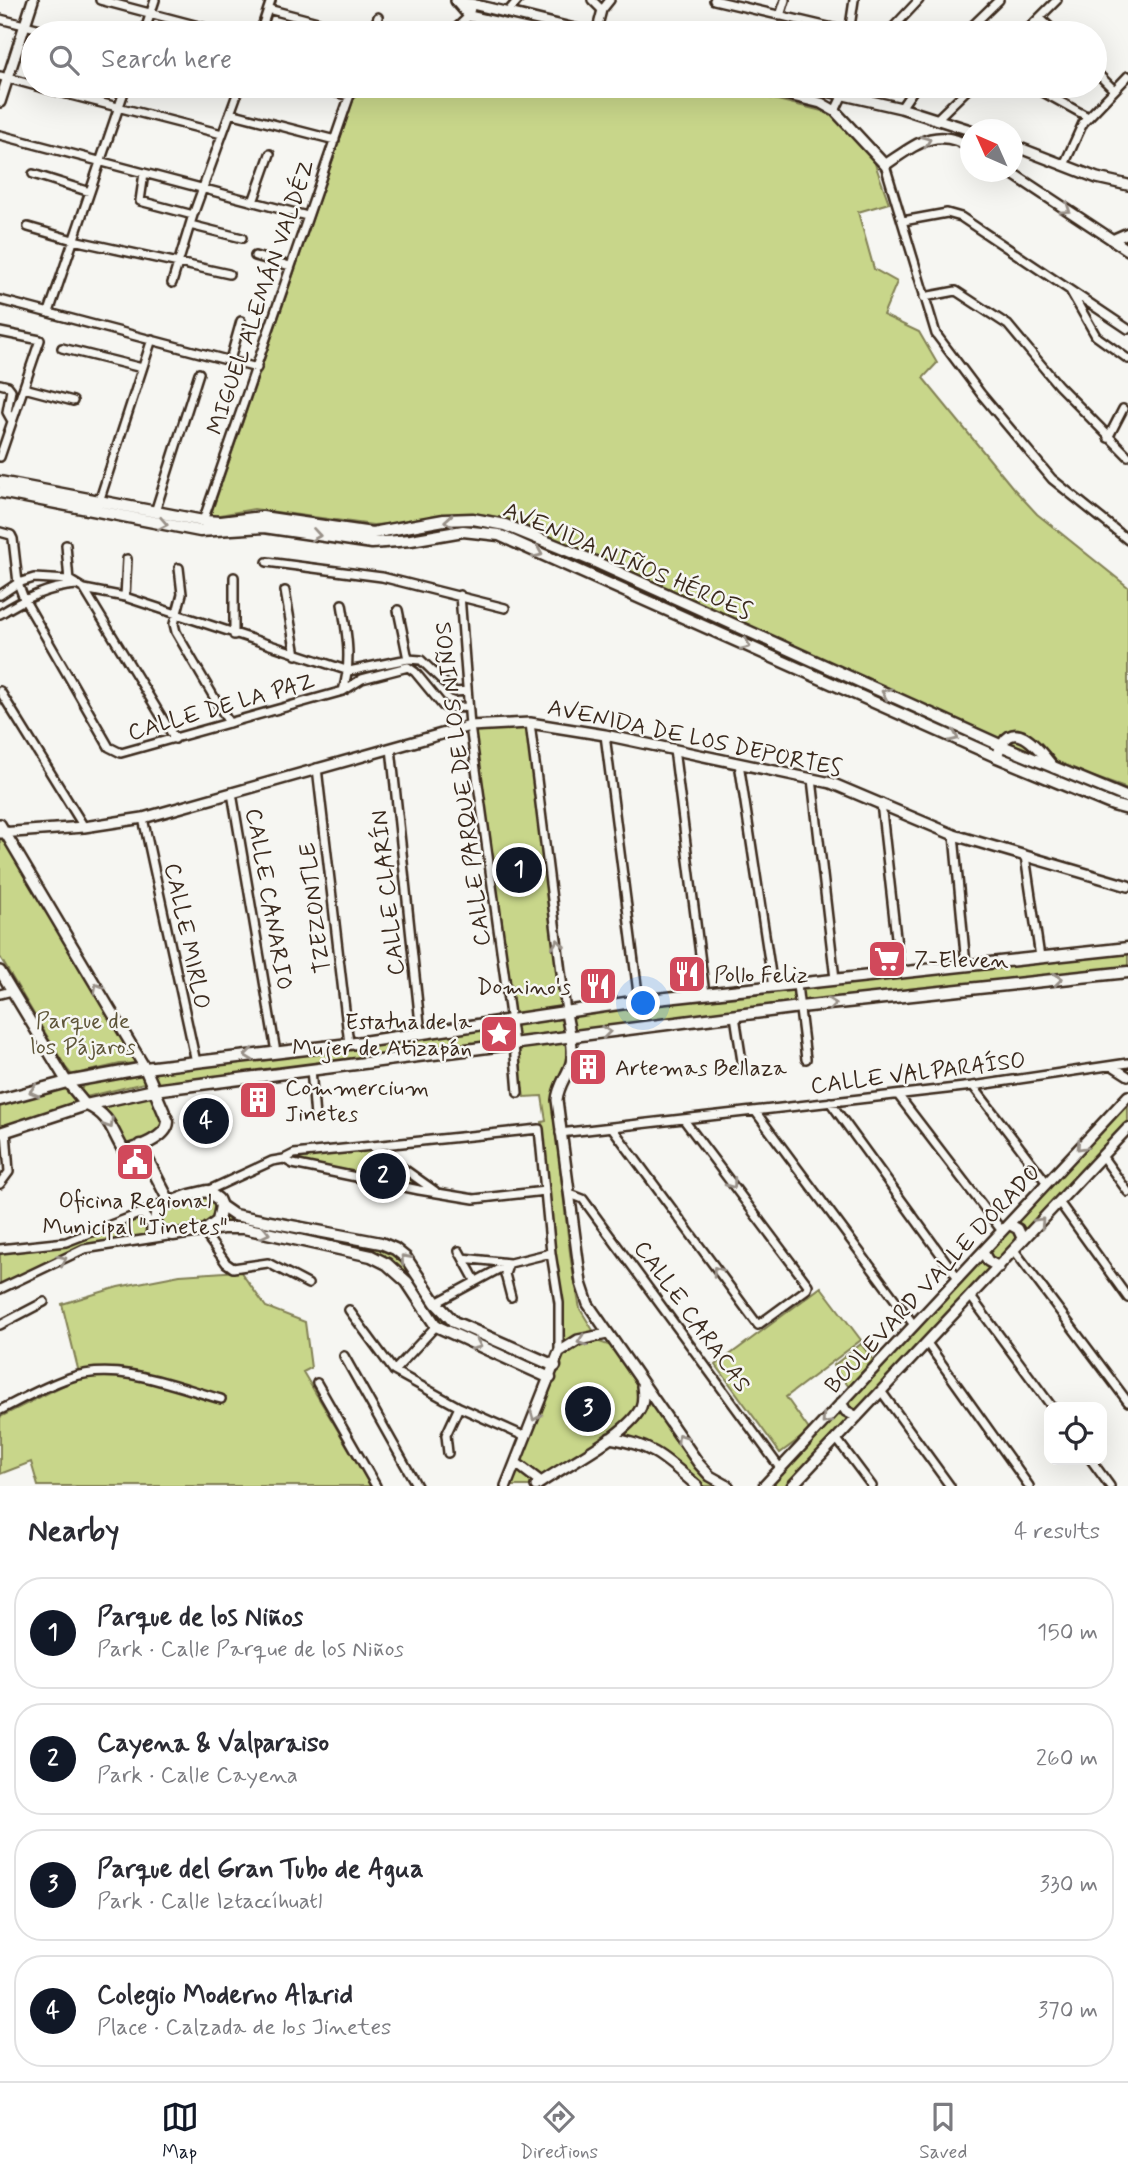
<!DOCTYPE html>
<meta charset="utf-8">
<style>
body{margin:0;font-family:Mynerve,sans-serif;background:#f2f2f3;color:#2b2b33}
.controls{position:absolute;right:21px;bottom:21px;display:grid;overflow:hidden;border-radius:14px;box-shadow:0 7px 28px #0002}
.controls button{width:63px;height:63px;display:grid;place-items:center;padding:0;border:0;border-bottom:2px solid #e1e1e2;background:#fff;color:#2b2b33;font:35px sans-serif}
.compass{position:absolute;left:960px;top:119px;width:63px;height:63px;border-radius:50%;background:#fff;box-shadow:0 7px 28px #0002;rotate:315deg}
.you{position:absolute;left:644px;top:1004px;width:24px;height:24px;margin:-18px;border:5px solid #fff;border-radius:50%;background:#1a73e8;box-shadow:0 0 0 10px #1a73e833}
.badge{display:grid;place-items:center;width:46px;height:46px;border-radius:50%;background:#111827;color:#fff;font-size:23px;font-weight:700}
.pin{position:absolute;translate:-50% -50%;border:4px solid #fff;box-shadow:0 2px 7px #0006}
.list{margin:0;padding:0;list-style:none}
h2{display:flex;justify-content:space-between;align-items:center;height:91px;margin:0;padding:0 28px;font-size:30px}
h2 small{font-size:23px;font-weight:400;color:#7c7c81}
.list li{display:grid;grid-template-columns:46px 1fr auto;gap:21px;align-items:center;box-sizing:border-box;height:112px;margin:0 14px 14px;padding:0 14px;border:2px solid #e1e1e2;border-radius:28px}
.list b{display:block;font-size:26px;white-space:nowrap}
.list p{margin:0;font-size:23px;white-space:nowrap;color:#7c7c81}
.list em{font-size:23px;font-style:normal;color:#7c7c81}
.icon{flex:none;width:38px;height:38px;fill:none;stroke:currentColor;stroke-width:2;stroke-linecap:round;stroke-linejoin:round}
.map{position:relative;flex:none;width:1128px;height:1486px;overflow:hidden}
.search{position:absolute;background:#fff;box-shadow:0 7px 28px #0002;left:21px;right:21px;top:21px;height:77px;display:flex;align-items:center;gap:18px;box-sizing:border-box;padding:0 24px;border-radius:38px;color:#7c7c81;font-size:26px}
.sheet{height:595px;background:#fff}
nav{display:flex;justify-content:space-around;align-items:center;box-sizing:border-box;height:98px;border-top:2px solid #e1e1e2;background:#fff;font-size:19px;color:#7c7c81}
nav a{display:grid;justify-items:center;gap:4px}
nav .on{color:#111827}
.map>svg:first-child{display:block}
</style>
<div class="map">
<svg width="1128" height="1486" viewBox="0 0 1128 1486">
<rect width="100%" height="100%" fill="#f6f6f2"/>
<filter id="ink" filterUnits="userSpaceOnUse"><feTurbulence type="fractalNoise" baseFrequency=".0143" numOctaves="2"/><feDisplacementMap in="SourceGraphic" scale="14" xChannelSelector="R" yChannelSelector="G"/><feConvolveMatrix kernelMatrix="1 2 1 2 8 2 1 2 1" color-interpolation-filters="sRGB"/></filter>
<g filter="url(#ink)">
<!-- green -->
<path fill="#c8d68a" stroke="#828054" stroke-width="2" d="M358,86H721L822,111L833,115L874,161L889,203L858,212L874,269L897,282L883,315L919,332L937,363L923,378L1013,488L1037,514L1128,587V789L1051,762L516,521C500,517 484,513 467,513C435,513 404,525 373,525L254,509L214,516L211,514Z
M529,725L569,1037L157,1087L149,1069L511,1021L471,727Z
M0,834L131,1048L139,1063L120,1064L72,1075L66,1068L0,957Z
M1128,949V971L570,1036L568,1013Z
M566,1041C570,1062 563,1065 556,1082C553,1087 553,1094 552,1100L571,1261L580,1309L594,1332L572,1337L565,1343L542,1122L546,1121L542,1096L524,1097L515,1046Z
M145,1071L148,1082L86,1097L80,1092L84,1084Z
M66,1085L76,1104L0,1131V1101Z
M152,1093L165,1128L140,1144L124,1150L104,1105Z
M1128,1097V1127L793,1486H764Z
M372,1149L432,1191L287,1159L296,1155Z
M207,1193L217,1202L219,1217L203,1229L172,1231L160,1226L158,1208Z
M224,1213L383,1248L402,1259L423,1289L417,1292L387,1260L217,1227Z
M142,1215L148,1220V1237L84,1249L0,1288V1250L66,1242Z
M240,1271L266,1307L305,1322L311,1368L303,1372L371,1486H38L31,1462L0,1474V1417L80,1377L62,1304L118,1287L180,1275Z
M821,1287L861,1340L786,1397L810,1431L780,1453L716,1365Z
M434,1306L443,1318L552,1366L548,1375L437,1324L427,1309Z
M594,1340L611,1346L638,1382L640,1402L633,1416L608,1438L531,1486H508L561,1355L577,1343Z
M861,1344L873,1360L849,1387L833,1366Z
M646,1388L720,1486H700L668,1457L645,1442L617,1438C641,1421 648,1419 646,1388Z"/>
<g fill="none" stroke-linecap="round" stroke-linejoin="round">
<defs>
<path id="minor" d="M100,0L225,33
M592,0L602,10L596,33
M714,0L850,32
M268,9L359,33
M602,10L610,0
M507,13L518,0
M780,16L785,0
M1040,18L1056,33
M0,19L57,33
M144,33L155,0
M260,33L271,0
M372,33L378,17
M451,33L469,16L472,4
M849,33L854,0
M888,33L919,0
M965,33L999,0
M1024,33L1057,0
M1095,71L1114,90
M0,76L33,85
M36,86L222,134
M309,86L350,96
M1032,86L1088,117
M901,108L916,86
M835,111L847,86
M230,113L335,140
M938,118L971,86
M0,135L307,216
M885,165L936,334L981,394L1052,479L1128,540
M1064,165L1083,123L1128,76
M144,173L140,201L193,215
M33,174L90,192
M253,202L270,154
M903,221L947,213L961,217L1128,329
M190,225L242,238
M28,227L73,240L229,274
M255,256L290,266
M172,283L193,215L240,86
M1071,292L1096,336L1128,359
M924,297L956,291L1008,325L1058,385L1128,456
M0,300L257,368
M49,312L126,86
M0,332L40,340L0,457
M62,348L142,368
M230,360L241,321
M0,384L8,386L11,390L7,412L12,421
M24,388L73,401
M1108,438L1123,409
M96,511L152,339
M155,512L199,373
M203,521L353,86
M0,532L11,535L13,539L18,583L24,599L109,747L121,753L343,691C352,661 347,634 342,604
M66,545L69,581
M267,562L382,577L505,608
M179,568L182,594L174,624L176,632L229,723
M234,577V635
M84,589L175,739
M285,591L296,655
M0,595L18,583L34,578L69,580L84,589L125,597L349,671L408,659L421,660L451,689L455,692L467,691
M460,595L470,726L514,1044L518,1093
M125,597L127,559
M398,610L408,659
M0,614C24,599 48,587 77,585
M0,691L84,827
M343,691L362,679L408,667L415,672L443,706L447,708L468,707
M530,723L566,1012
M605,735L639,1001
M391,748L421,1033
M674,749L705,994
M739,763L773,987
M317,768L349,1044
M812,779L835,979
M232,793L276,1052
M881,803L900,973
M143,818L196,1062
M954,835L966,965
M1025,856L1040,957
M797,985L806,1059
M0,994L12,991
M735,1016L743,1068
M1114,1067L1128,1076
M311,1069L315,1117
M973,1086L1047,1183
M898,1095L1002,1231
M830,1102L958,1278
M755,1111L914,1325
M613,1129L758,1325L807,1289L808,1285L684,1120
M560,1133L973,1086L1128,1063
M373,1147L435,1191
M1102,1156L1128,1192
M284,1159L293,1164L419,1190L474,1199L545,1191
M0,1184L9,1172L6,1131
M207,1191L272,1161L284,1159L294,1154L539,1129L551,1253L559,1303V1352
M570,1194L583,1199L780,1468
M1059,1202L1128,1298
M142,1214C151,1221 153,1227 149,1238
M203,1231L226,1263L233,1268L268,1263L308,1284
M0,1249L66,1242L157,1207
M1014,1250L1128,1402
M459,1251L475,1280
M463,1258L509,1263
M509,1263L505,1274L511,1297
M0,1289L84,1249L168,1236
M971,1297L1052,1407
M436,1303L510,1263L551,1253
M349,1310L394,1371L459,1407L526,1437
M0,1325L44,1302
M927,1343L1029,1486
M344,1356L417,1486
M394,1371L436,1326
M317,1383L376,1486
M881,1391L950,1486
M0,1410C22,1399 45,1386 69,1378C117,1361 174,1386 221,1399
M836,1438L872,1486
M448,1453L446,1435L459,1407
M1091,1460L1110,1486"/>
<path id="tertiary" d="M456,1L469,16L544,33
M458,3L472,4L591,33
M753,86L821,103L835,111L885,165C914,146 936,125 970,147
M805,86L901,108L970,130
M0,102L33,0
M1012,145L1097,178L1128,185
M1010,172L1128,250
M1112,240L1128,233
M997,757C1010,711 1038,747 1054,768
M0,824L145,1068
M0,833L84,827L143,818L470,726L530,723L605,735L831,783L954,835L1128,886
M0,971L67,1082L86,1105
M566,1012C568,1028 575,1048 571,1063C567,1076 558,1086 557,1100L581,1283L588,1304L699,1464L710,1476L728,1486
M1009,1224L1018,1229L1023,1240
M983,1252L988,1261L999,1267
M841,1403L846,1411L857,1417
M610,1438C653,1445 665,1458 697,1486
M516,1463L541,1482
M506,1486L559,1352L578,1340L607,1334
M536,1486C562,1466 629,1435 641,1407C644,1400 643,1393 642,1386
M764,1486L1128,1096
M792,1486L1128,1128"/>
<path id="secondary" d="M0,482L203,521L221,522L262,517L372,533L444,520L473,519L505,525L591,560L1000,745L1128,798
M0,492L200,531L264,527L372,543L411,540L463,531L499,535L997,757L1113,805L1128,809
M0,1100L67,1082L145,1068L349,1044L639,1001L1128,948
M87,1105C111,1116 111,1130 124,1151C137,1148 167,1138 168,1122L145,1068
M0,1133L86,1105L154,1090L800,1007L1128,972
M140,1145L169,1201
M207,1229L218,1221L221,1206
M550,1378L436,1326L407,1282L387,1264L371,1256L244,1228H223L173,1235L163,1233L157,1228L155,1222L157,1207L190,1195L207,1191L218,1199L221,1206L234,1215L381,1243L395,1249L406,1258L436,1303L454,1322L555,1366"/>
</defs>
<!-- minor casing -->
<use href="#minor" stroke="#3b2a1e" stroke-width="12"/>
<!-- tertiary casing -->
<use href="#tertiary" stroke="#3b2a1e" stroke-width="14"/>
<!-- secondary casing -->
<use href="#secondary" stroke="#3b2a1e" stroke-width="15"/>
<!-- minor -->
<use href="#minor" stroke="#f6f6f2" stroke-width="7"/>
<!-- tertiary -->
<use href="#tertiary" stroke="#f6f6f2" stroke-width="9"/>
<!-- secondary -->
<use href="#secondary" stroke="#f6f6f2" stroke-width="10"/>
</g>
<!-- one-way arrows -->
<defs><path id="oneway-chevron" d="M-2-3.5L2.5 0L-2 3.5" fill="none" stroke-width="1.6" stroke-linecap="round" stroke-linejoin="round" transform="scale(1.75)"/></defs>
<g stroke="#989088">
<use href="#oneway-chevron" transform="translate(926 141) rotate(-21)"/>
<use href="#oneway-chevron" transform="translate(1066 209) rotate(34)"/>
<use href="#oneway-chevron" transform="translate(449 521) rotate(176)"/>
<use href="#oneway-chevron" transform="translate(163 524) rotate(11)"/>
<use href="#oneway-chevron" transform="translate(316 535) rotate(9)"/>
<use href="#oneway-chevron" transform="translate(538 553) rotate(24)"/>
<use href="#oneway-chevron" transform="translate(746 645) rotate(24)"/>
<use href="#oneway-chevron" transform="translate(886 693) rotate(-156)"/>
<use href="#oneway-chevron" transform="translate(954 737) rotate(24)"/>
<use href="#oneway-chevron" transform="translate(558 944) rotate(-97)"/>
<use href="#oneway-chevron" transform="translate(1058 979) rotate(-6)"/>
<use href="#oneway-chevron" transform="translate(98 988) rotate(-121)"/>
<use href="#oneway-chevron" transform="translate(832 1004) rotate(-6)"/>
<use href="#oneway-chevron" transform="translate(606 1032) rotate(-7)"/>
<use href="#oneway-chevron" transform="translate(249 1055) rotate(173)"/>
<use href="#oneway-chevron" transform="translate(34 1091) rotate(165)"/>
<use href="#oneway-chevron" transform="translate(109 1124) rotate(57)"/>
<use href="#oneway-chevron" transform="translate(1081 1146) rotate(133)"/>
<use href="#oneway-chevron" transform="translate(732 1184) rotate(53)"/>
<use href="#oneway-chevron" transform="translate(1040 1222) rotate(-47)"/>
<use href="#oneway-chevron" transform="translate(265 1233) rotate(13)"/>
<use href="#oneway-chevron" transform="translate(405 1259) rotate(-132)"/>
<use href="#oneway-chevron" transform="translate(62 1260) rotate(-25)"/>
<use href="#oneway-chevron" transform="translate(717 1271) rotate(-126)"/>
<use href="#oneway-chevron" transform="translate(582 1341) rotate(161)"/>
<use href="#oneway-chevron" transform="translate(477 1345) rotate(25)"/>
<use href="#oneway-chevron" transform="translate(535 1416) rotate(112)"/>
<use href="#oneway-chevron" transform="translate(826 1420) rotate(133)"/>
<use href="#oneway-chevron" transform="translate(681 1438) rotate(-124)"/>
</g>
</g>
<!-- icons -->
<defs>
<symbol id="supermarket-square" viewBox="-11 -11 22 22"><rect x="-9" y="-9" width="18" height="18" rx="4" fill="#d1495b" stroke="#f6f6f2"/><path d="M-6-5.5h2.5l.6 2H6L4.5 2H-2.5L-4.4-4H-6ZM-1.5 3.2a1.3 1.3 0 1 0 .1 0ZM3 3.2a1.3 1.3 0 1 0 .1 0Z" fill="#fff"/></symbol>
<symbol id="restaurant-square" viewBox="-11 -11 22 22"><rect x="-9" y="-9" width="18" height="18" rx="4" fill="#d1495b" stroke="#f6f6f2"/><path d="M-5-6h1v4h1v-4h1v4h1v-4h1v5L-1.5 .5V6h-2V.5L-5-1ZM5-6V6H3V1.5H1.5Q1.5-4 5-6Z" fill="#fff"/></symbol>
<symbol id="sight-square" viewBox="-11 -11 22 22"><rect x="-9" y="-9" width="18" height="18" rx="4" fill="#d1495b" stroke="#f6f6f2"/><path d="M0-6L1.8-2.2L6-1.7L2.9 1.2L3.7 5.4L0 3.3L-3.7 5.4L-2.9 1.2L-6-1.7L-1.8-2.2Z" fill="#fff"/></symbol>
<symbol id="building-square" viewBox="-11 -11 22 22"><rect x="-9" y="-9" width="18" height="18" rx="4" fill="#d1495b" stroke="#f6f6f2"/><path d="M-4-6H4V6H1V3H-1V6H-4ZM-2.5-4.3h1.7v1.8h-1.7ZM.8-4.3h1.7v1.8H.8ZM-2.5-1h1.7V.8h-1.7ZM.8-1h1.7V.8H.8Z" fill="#fff"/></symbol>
<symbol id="civic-square" viewBox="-11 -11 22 22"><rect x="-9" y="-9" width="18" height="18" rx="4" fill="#d1495b" stroke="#f6f6f2"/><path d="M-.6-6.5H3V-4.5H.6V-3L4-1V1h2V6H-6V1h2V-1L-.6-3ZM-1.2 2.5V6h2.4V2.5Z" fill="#fff"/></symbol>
</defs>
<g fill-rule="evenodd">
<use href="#supermarket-square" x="865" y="937" width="44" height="44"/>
<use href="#restaurant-square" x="665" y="952" width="44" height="44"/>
<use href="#restaurant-square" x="576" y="964" width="44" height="44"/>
<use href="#sight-square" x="477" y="1012" width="44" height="44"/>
<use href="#building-square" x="566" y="1045" width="44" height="44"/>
<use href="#building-square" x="236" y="1078" width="44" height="44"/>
<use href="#civic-square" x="113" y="1140" width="44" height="44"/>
</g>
<g text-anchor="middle" stroke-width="5" stroke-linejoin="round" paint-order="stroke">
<!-- street labels -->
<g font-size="23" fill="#3b2a1e" stroke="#f6f6f2">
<text transform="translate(260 297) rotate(-71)" y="8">MIGUEL ALEMÁN VALDÉZ</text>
<text transform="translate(628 560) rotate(23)" y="8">AVENIDA NIÑOS HÉROES</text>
<text transform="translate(221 706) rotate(-16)" y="8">CALLE DE LA PAZ</text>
<text transform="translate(695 737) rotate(12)" y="8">AVENIDA DE LOS DEPORTES</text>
<text transform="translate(462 784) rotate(-97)" y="8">CALLE PARQUE DE LOS NIÑOS</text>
<text transform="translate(387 893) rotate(-96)" y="8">CALLE CLARÍN</text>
<text transform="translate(270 899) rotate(80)" y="8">CALLE CANARIO</text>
<text transform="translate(314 908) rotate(-97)" y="8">TZEZONTLE</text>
<text transform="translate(188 936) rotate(78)" y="8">CALLE MIRLO</text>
<text transform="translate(918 1072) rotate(-7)" y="8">CALLE VALPARAÍSO</text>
<text transform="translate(932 1278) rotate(-47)" y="8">BOULEVARD VALLE DORADO</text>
<text transform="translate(693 1316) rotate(54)" y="8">CALLE CARACAS</text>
</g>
<!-- poi labels -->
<g font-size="23" fill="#3b2a1e" stroke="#f6f6f2" text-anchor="start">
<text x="914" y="967">7-Eleven</text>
<text x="714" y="982">Pollo Feliz</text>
<text x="571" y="994" text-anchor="end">Domino's</text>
<text x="472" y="1029" text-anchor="end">Estatua de la<tspan x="472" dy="26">Mujer de Atizapán</tspan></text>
<text x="615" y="1075">Artemas Bellaza</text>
<text x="285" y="1095">Commercium<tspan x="285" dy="26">Jinetes</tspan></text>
<text x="135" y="1208" text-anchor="middle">Oficina Regional<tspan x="135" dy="26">Municipal "Jinetes"</tspan></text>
</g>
<!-- park labels -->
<g font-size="23" fill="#5e5539" stroke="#f6f6f2">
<text x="83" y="1028">Parque de<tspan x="83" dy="26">los Pájaros</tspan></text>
</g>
</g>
</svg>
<div class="controls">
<button><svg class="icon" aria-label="locate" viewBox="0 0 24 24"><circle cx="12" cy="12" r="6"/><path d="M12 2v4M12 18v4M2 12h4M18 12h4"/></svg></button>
</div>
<svg class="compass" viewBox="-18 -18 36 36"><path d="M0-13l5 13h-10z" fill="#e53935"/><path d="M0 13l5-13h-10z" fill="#7c7c81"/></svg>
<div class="you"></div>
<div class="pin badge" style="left:519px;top:870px">1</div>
<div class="pin badge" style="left:383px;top:1176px">2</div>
<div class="pin badge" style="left:588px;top:1409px">3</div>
<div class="pin badge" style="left:206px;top:1121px">4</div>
<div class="search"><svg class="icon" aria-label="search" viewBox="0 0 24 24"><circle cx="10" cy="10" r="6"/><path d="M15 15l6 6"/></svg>Search here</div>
</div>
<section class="sheet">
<h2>Nearby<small>4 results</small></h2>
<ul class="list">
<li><span class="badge">1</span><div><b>Parque de los Niños</b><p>Park · Calle Parque de los Niños</p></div><em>150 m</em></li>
<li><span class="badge">2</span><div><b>Cayena &amp; Valparaiso</b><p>Park · Calle Cayena</p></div><em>260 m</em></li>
<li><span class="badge">3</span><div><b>Parque del Gran Tubo de Agua</b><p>Park · Calle Iztaccíhuatl</p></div><em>330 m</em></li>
<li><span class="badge">4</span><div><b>Colegio Moderno Alarid</b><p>Place · Calzada de los Jinetes</p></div><em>370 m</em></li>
</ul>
</section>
<nav>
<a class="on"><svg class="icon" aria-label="map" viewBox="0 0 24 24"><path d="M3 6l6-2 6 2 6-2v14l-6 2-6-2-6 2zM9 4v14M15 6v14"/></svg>Map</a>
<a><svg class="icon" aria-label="directions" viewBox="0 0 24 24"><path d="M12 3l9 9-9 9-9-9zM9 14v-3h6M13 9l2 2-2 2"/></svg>Directions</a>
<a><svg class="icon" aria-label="saved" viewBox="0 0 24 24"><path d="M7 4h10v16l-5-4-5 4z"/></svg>Saved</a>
</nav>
